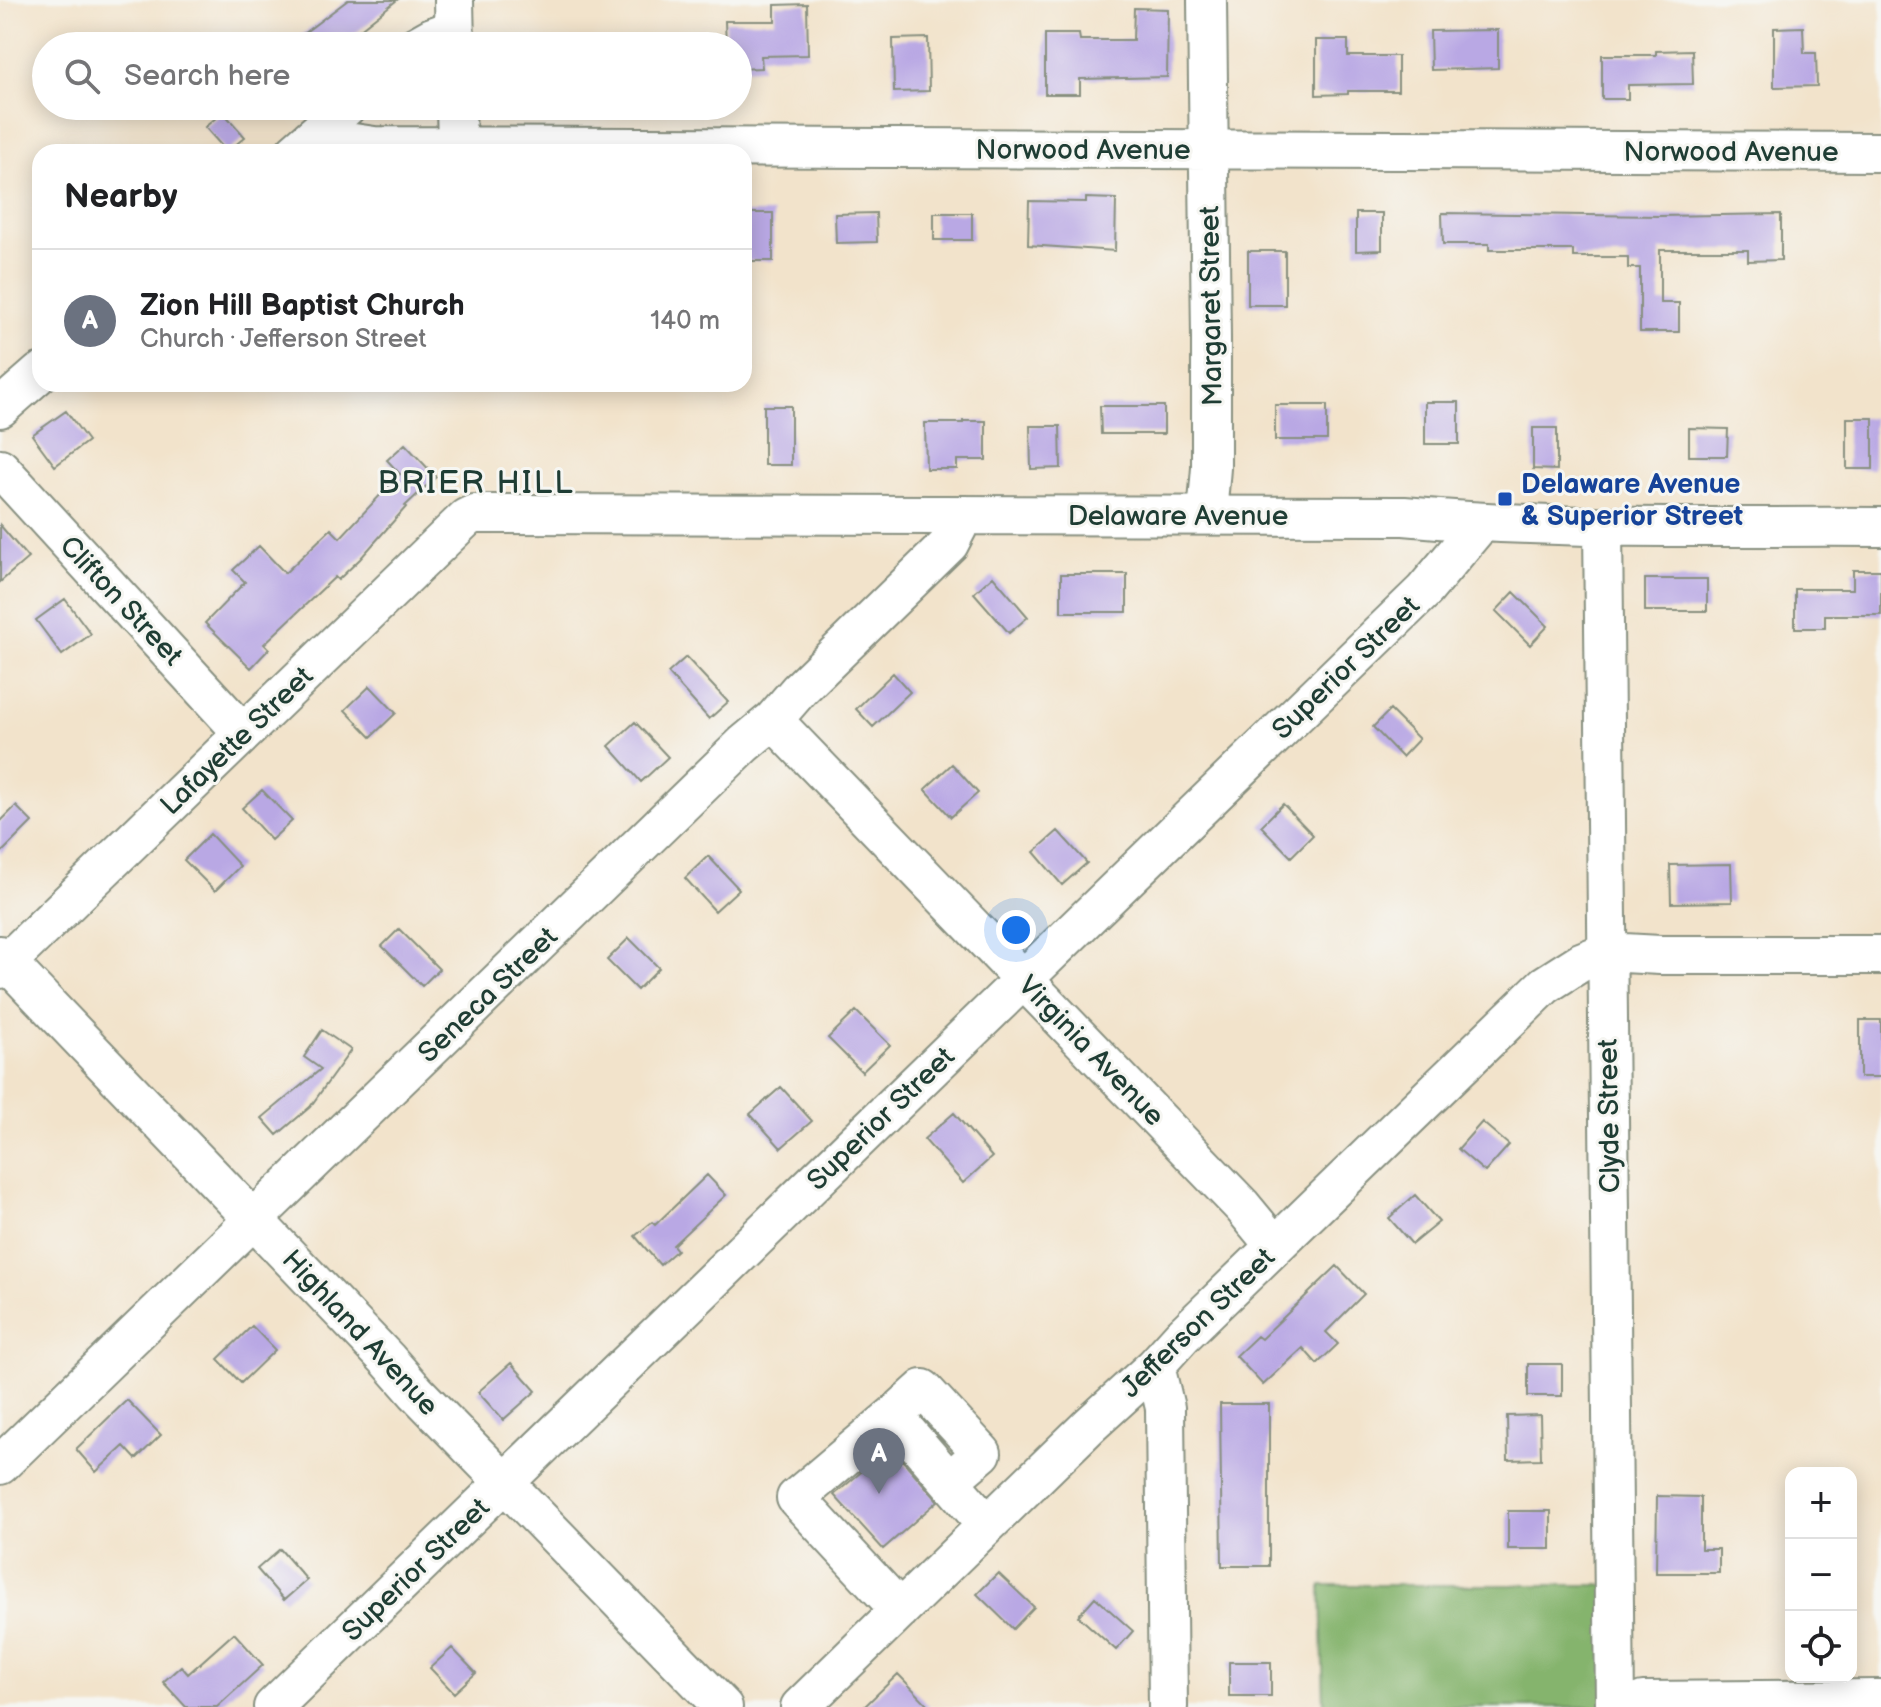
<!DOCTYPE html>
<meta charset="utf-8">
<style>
body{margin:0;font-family:"Balsamiq Sans",sans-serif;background:#f6f6f6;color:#202124}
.controls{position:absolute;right:24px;bottom:24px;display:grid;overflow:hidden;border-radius:16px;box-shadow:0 4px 20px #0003}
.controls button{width:72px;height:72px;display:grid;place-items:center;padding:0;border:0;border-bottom:2px solid #e0e0e0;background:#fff;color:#202124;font:40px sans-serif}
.you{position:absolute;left:1016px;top:930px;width:28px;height:28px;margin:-20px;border:6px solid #fff;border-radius:50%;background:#1a73e8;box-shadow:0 0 0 12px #1a73e833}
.badge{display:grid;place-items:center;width:52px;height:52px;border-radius:50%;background:#2563eb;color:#fff;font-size:26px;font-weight:700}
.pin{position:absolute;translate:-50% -66px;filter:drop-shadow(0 2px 4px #0008)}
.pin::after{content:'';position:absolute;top:42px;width:28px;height:24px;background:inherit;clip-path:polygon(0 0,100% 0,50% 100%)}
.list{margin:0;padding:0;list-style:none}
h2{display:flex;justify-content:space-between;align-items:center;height:104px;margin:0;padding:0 32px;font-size:34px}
h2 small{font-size:26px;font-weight:400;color:#757577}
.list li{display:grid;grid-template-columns:52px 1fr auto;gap:24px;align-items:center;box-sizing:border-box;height:144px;padding:0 32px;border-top:2px solid #e0e0e0}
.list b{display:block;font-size:30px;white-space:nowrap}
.list p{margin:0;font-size:26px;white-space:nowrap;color:#757577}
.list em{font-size:26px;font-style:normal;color:#757577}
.icon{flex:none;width:44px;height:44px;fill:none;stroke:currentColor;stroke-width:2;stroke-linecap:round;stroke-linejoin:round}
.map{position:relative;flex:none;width:1881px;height:1707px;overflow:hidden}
.search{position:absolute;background:#fff;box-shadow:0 4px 20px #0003;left:32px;top:32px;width:720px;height:88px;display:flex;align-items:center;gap:20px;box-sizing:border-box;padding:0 28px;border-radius:44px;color:#757577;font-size:30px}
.panel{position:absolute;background:#fff;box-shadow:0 4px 20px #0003;left:32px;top:144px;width:720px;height:248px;border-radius:24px}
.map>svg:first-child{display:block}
</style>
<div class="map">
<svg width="1881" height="1707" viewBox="0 0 1881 1707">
<rect width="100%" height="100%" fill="#f6f6f2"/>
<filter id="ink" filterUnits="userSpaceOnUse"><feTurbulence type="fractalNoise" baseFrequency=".0125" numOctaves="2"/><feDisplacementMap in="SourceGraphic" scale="16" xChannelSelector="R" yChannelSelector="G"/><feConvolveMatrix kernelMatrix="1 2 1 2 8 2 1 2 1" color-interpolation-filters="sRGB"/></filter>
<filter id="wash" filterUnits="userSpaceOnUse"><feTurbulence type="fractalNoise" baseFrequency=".006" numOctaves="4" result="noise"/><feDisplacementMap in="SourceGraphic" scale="32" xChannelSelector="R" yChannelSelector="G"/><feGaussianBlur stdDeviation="1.8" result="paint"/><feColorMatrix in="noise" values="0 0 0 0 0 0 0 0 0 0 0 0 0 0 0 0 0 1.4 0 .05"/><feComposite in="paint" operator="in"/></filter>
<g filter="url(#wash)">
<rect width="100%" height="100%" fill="#f2e3cb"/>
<!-- forest -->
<path fill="#85b46d" stroke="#527850" stroke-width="2" d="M1321,1585H1614L1615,1707H1324Z"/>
<g id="blocks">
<!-- building -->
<path fill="#b9a8e4" d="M348,0H397L339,46H287Z
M807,4L808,55L761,56L762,68L738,69V46H726L725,21H775V5Z
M1134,8L1168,9L1167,77L1080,79V94H1045V34H1079L1080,40H1133Z
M1803,27L1804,53H1816L1817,86L1774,87V28Z
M1498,30V68L1431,70L1430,31Z
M928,38L929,91L894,92L893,39Z
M1316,40H1348V56H1398V91H1348V94L1316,95Z
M1692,50L1693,84L1628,85V99H1602V55H1656V51Z
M223,112L245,137L227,152L205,127Z
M1086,198L1116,199L1115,251L1028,245L1029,201L1086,202Z
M744,213H773V261H744Z
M876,213L877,242L836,243L835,214Z
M934,213H972V240H934Z
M1356,213H1382V250L1356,251Z
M1442,213L1659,216L1781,214V260L1748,261V250H1660V303H1679V332H1640V268H1628V257H1573V250H1489V244H1443Z
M1248,251H1285V305H1248Z
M1425,402H1459V444H1425Z
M1275,405H1327V440H1275Z
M764,406H791V465H764Z
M1100,406H1164V434H1101Z
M66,411L88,441L55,466L32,435Z
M1847,418H1873V469H1847Z
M963,421H986V460H957V469H926L925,423H963Z
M1030,426H1060L1061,468L1031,469Z
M1533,428H1557V470L1533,469Z
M1689,428L1728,429L1727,456H1689Z
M405,444L436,477L405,506L406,507L360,559L338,580L335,577L264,644L269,649L251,668L205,623L245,582L233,570L259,546L285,573L331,529L340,538L400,474L387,460Z
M0,525L28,558L0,582Z
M1853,570H1881V615H1825V628H1795V589H1853Z
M1061,574H1127V612H1061Z
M993,576L1028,617L1009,633L974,593Z
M1645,579H1707V611H1645Z
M1514,592L1548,626L1530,645L1496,611Z
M65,599L91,634L62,655L36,620Z
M686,657L728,702L709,719L668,673Z
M893,673L910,692L873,727L856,709Z
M370,686L396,713L371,737L345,710Z
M1390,710L1419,739L1402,757L1373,727Z
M635,722L668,757L641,782L609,746Z
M952,764L978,793L951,817L925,789Z
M262,790L292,821L271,840L242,808Z
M1283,804L1313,835L1291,857L1261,826Z
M16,806L32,822L0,854V822Z
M1058,831L1087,863L1062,885L1034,852Z
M210,834L240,866L215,891L184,860Z
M708,856L739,889L715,911L685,878Z
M1731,864L1732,902L1671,903L1670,865Z
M399,929L439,969L422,986L382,946Z
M629,938L659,968L637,990L607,960Z
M856,1011L890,1045L862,1072L828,1038Z
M1860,1020H1881V1077H1860Z
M322,1030L351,1050L310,1107L277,1135L262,1118L321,1069L304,1057Z
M781,1087L812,1121L781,1148L750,1114Z
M954,1113L992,1157L963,1183L924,1139Z
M1482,1122L1509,1145L1485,1172L1458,1149Z
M707,1175L726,1195L673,1245L677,1250L660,1265L635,1236L652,1222L655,1225Z
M1415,1195L1439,1222L1412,1244L1389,1218Z
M1337,1266L1364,1294L1326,1332L1338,1344L1317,1364L1303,1348L1263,1385L1236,1356L1257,1336L1261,1339Z
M252,1326L275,1350L241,1383L218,1359Z
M511,1363L536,1391L503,1420L478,1392Z
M1528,1364H1562V1396H1528Z
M127,1400L161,1435L136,1459L124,1446L96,1472L76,1449Z
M1220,1404H1269V1566H1222Z
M1540,1415L1541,1459L1508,1460L1507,1416Z
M891,1447L938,1501L883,1549L834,1495Z
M1657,1496L1701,1497V1549H1719V1573H1656Z
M1508,1511H1551V1549H1508Z
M280,1549L307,1580L284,1600L257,1569Z
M998,1573L1034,1607L1013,1629L977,1594Z
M1095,1597L1133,1631L1116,1650L1078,1616Z
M234,1633L263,1665L217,1707H186L163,1682L181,1666L188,1674Z
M452,1648L476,1673L454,1693L430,1668Z
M1229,1662H1271V1696H1229Z
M898,1674L930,1707H864Z"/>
</g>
</g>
<g filter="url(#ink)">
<use href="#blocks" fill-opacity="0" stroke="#889080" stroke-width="2"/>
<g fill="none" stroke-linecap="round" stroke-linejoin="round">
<defs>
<path id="minor" d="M454,0L455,46
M416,46L432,37L454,29
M456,106L457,146
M319,131L347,106
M295,152L319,131L347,142L374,146L1881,152
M0,408L40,373
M0,468L243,733
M1207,515L1211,468V339L1207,0
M1603,526L1615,1707
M773,720L1242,1206L1275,1246
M0,955L388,1360L416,1392L723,1707
M0,969L466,518L474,514L1404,516C1563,531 1722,526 1881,527
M1155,1366L1165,1408L1168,1707
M893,1416L923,1389L982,1453L949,1481
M0,1465L744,744L773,720L799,690L949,544L964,515
M900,1610L796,1498L893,1416L987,1525
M273,1707L1424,591L1481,523
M800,1707L1090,1425L1155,1366L1183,1335L1545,985L1581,962L1606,952L1660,955H1881
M1632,1707L1643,1701L1881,1699"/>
</defs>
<!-- minor casing -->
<use href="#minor" stroke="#889080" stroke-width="42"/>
<!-- minor -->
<use href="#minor" stroke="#fff" stroke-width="38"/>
</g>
</g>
<!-- markers -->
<rect fill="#1a4fb4" stroke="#f6f6f2" stroke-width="3" x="1497" y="491" width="16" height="16" rx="4"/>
<g text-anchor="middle" stroke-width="6" stroke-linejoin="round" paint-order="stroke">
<!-- street labels -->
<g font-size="28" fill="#1f3d34" stroke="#f6f6f2">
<text x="1083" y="159">Norwood Avenue</text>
<text x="1731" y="161">Norwood Avenue</text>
<text transform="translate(1210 306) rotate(-91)" y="10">Margaret Street</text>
<text x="1178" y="525">Delaware Avenue</text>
<text transform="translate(122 600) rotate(47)" y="10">Clifton Street</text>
<text transform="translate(1345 667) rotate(-44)" y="10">Superior Street</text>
<text transform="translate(236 740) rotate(-44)" y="10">Lafayette Street</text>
<text transform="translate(487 994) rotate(-44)" y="10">Seneca Street</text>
<text transform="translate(1092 1050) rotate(46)" y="10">Virginia Avenue</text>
<text transform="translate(1608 1116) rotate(-91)" y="10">Clyde Street</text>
<text transform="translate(880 1118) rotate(-44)" y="10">Superior Street</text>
<text transform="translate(1197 1322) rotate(-44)" y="10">Jefferson Street</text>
<text transform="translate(361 1332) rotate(47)" y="10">Highland Avenue</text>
<text transform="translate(415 1569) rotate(-44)" y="10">Superior Street</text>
</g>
<!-- transit labels -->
<g font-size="28" font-weight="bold" fill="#164399" stroke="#f6f6f2" text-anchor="start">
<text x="1521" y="493">Delaware Avenue<tspan x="1521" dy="32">&amp; Superior Street</tspan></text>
</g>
<!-- quarter labels -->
<g font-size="32" letter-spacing="2" fill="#1f3d34" stroke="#f6f6f2">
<text x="476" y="493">BRIER HILL</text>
</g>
</g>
</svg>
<div class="controls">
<button>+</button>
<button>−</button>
<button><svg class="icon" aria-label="locate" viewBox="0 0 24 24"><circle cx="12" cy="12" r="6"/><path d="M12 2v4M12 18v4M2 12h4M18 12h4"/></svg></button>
</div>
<div class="you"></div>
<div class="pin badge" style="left:879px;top:1494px;background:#6b7280">A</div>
<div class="search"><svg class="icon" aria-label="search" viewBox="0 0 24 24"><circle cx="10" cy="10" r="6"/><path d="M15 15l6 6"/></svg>Search here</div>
<section class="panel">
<h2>Nearby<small></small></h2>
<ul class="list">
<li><span class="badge" style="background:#6b7280">A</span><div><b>Zion Hill Baptist Church</b><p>Church · Jefferson Street</p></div><em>140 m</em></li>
</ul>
</section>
</div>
